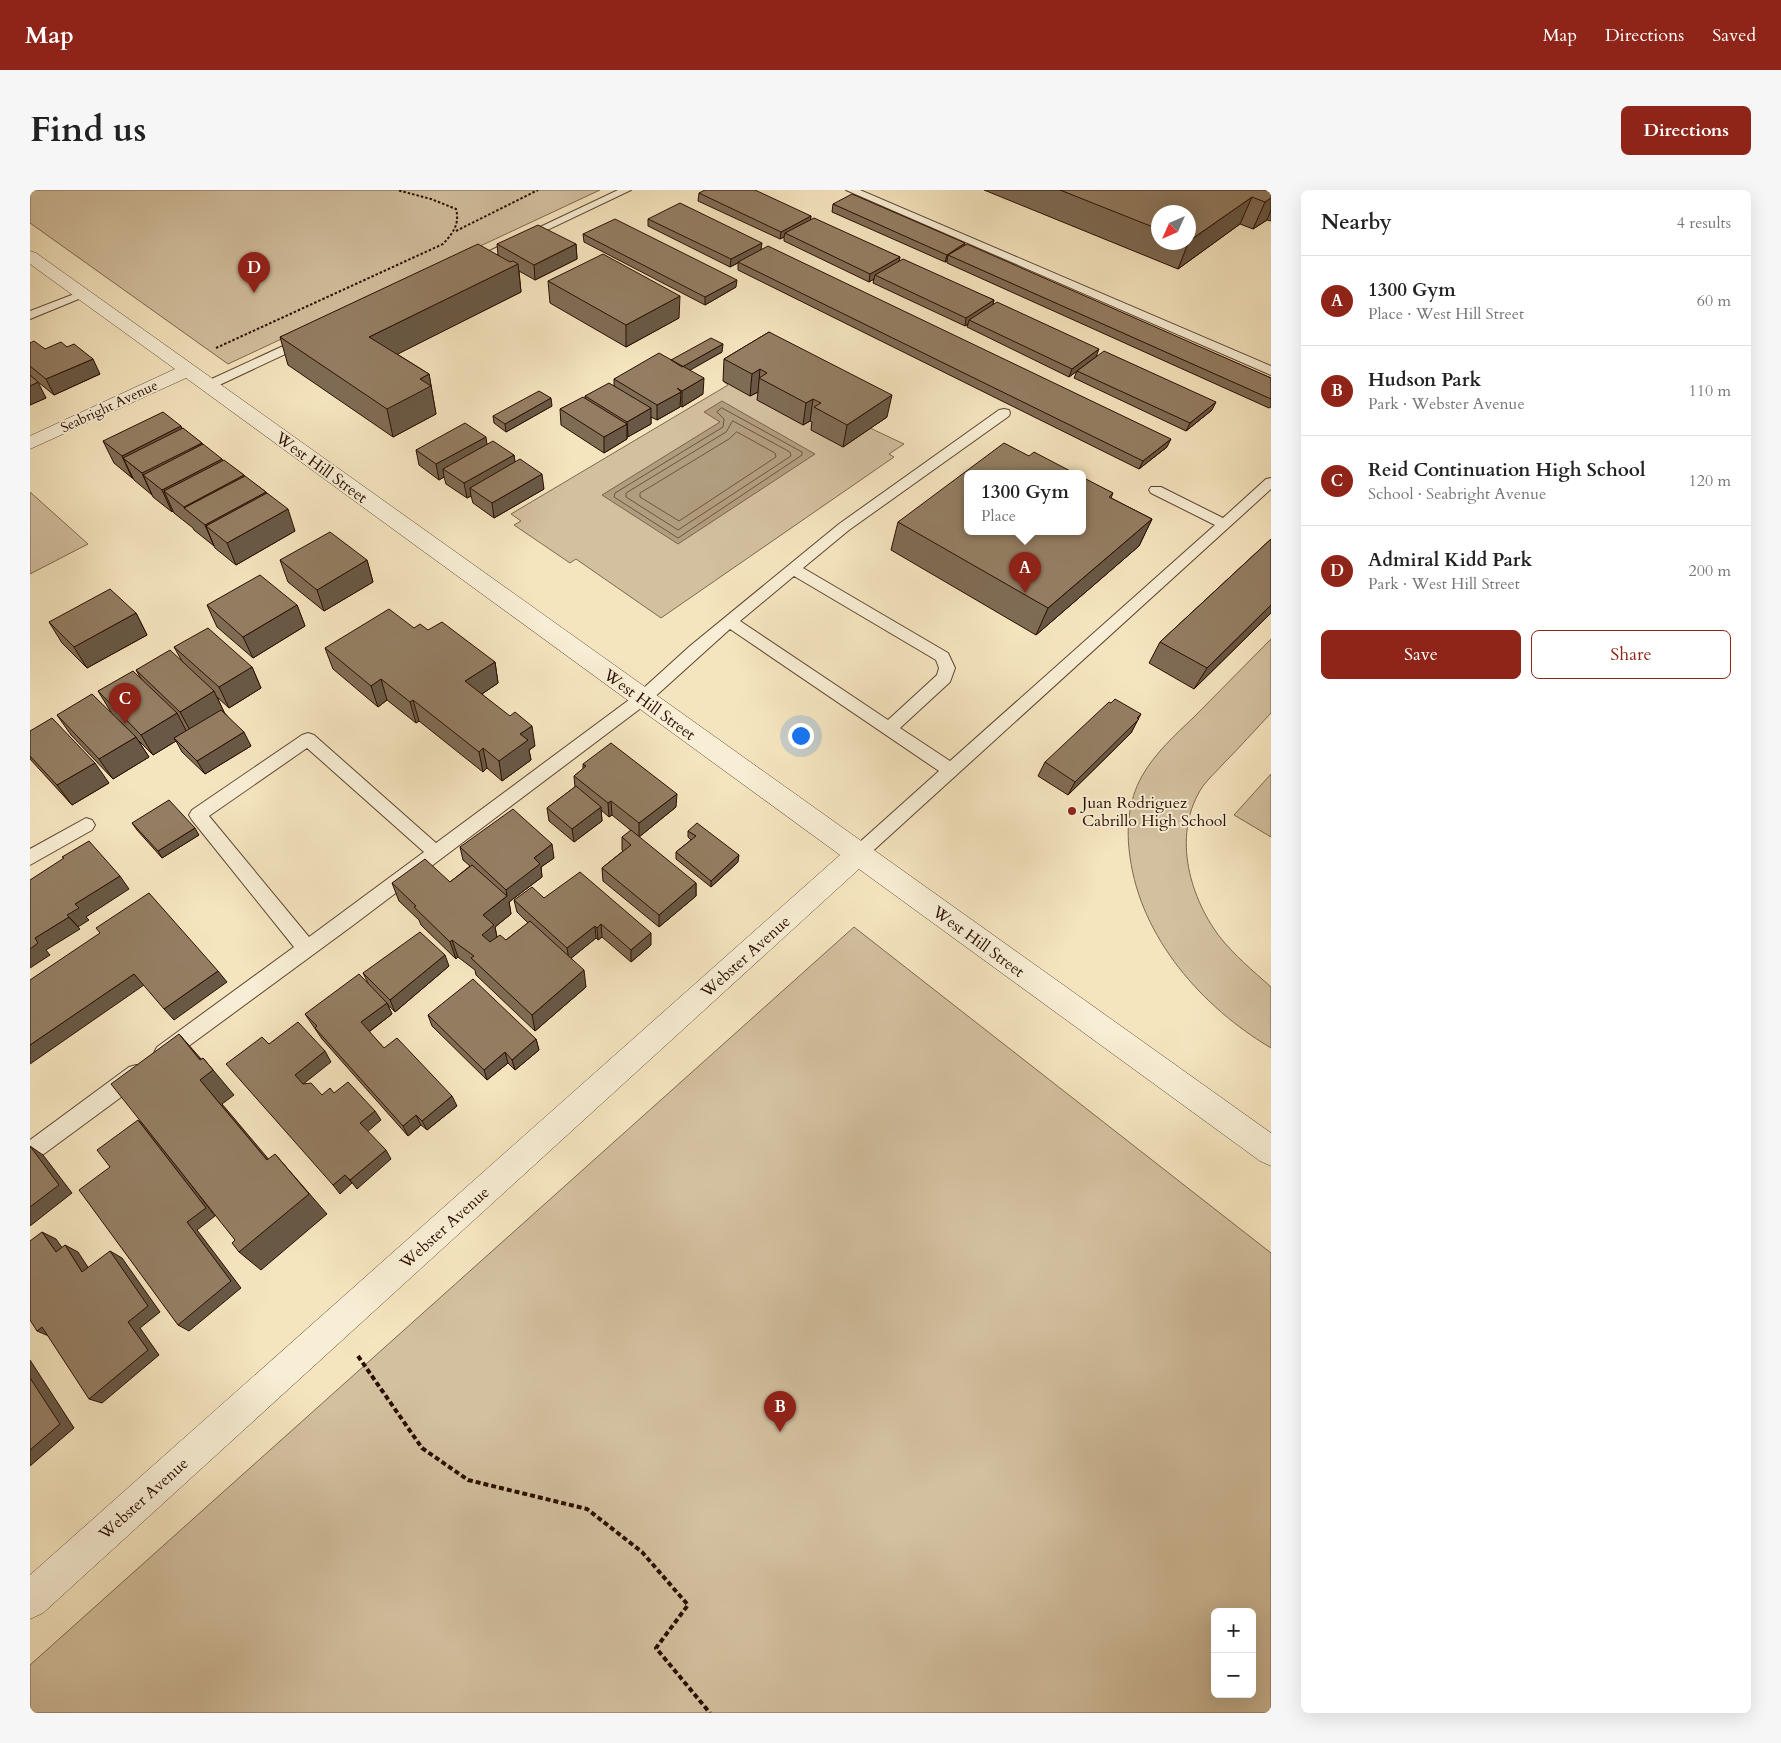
<!DOCTYPE html>
<meta charset="utf-8">
<style>
body{margin:0;font-family:Cardo,serif;background:#f6f6f6;color:#222}
.controls{position:absolute;right:15px;bottom:15px;display:grid;overflow:hidden;border-radius:8px;box-shadow:0 5px 20px #0002}
.controls button{width:45px;height:45px;display:grid;place-items:center;padding:0;border:0;border-bottom:1px solid #e0e0e0;background:#fff;color:#222;font:25px sans-serif}
.compass{position:absolute;left:1121px;top:15px;width:45px;height:45px;border-radius:50%;background:#fff;box-shadow:0 5px 20px #0002;rotate:225deg}
.you{position:absolute;left:770px;top:545px;width:18px;height:18px;margin:-12px;border:4px solid #fff;border-radius:50%;background:#1a73e8;box-shadow:0 0 0 8px #1a73e833}
.badge{display:grid;place-items:center;width:32px;height:32px;border-radius:50%;background:#8f2418;color:#fff;font-size:16px;font-weight:700}
.pin{position:absolute;translate:-50% -41px;filter:drop-shadow(0 1px 2px #0008)}
.pin::after{content:'';position:absolute;top:26px;width:18px;height:15px;background:inherit;clip-path:polygon(0 0,100% 0,50% 100%)}
.popup{position:absolute;left:934px;top:280px;width:122px;height:65px;box-sizing:border-box;display:grid;place-content:center;border-radius:8px;background:#fff;filter:drop-shadow(0 1px 4px #0005);font-size:16px;white-space:nowrap;color:#767676}
.popup b{font-size:19px;color:#222}
.popup::after{content:'';position:absolute;left:50%;top:100%;margin-left:-10px;border:10px solid transparent;border-top-color:#fff}
.list{margin:0;padding:0;list-style:none}
h2{display:flex;justify-content:space-between;align-items:center;height:65px;margin:0;padding:0 20px;font-size:21px}
h2 small{font-size:16px;font-weight:400;color:#767676}
.list li{display:grid;grid-template-columns:32px 1fr auto;gap:15px;align-items:center;box-sizing:border-box;height:90px;padding:0 20px;border-top:1px solid #e0e0e0}
.list b{display:block;font-size:19px;white-space:nowrap}
.list p{margin:0;font-size:16px;white-space:nowrap;color:#767676}
.list em{font-size:16px;font-style:normal;color:#767676}
.actions{display:flex;gap:10px;padding:15px 20px}
.actions a{flex:1;padding:11px 0;border:1px solid #8f2418;border-radius:8px;text-align:center;font-size:18px;color:#8f2418}
.actions .main{background:#8f2418;color:#fff}
.map{position:relative;flex:none;width:1241px;height:1523px;overflow:hidden;border-radius:8px}
header{display:flex;align-items:center;gap:30px;box-sizing:border-box;height:70px;padding:0 25px;background:#8f2418;color:#fff}
header strong{font-size:24px}
nav{display:flex;gap:28px;margin-inline-start:auto;font-size:18px}
.intro{display:flex;align-items:center;justify-content:space-between;box-sizing:border-box;height:120px;padding:0 30px}
h1{margin:0;font-size:35px}
.button{padding:12px 22px;border-radius:8px;background:#8f2418;color:#fff;font-size:18px;font-weight:700}
main{display:flex;gap:30px;padding:0 30px}
aside{flex:1;background:#fff;border-radius:8px;box-shadow:0 5px 20px #0002}
.map>svg:first-child{display:block}
</style>
<header>
<strong>Map</strong>
<nav><a>Map</a><a>Directions</a><a>Saved</a></nav>
</header>
<div class="intro"><h1>Find us</h1><a class="button">Directions</a></div>
<main>
<div class="map">
<svg width="1241" height="1523" viewBox="0 0 1241 1523">
<rect width="100%" height="100%" fill="#f5e5bf"/>
<filter id="stains"><feTurbulence type="fractalNoise" baseFrequency=".004" numOctaves="4"/><feColorMatrix values="0 0 0 0 .2 0 0 0 0 .09 0 0 0 0 .02 0 0 0 .5 -.17"/></filter>
<radialGradient id="worn" r=".72"><stop offset=".6" stop-color="#630" stop-opacity="0"/><stop offset="1" stop-color="#630" stop-opacity=".3"/></radialGradient>
<!-- green -->
<path fill="#d3c09f" stroke="#7f6750" fill-rule="evenodd" d="M0,0H570L198,174L0,33Z
M737,164L857,227L840,238L874,254L859,264L864,267L631,428L546,369L540,373L484,335L491,331L481,324L698,195L693,191Z
M0,302L58,354L0,384Z
M1241,449V523C1225,540 1210,557 1194,573C1187,581 1179,588 1173,596C1142,642 1158,704 1189,746C1204,765 1223,781 1241,797V858C1172,817 1111,748 1100,667C1096,640 1098,611 1112,586C1125,563 1145,545 1164,527C1190,501 1215,475 1241,449Z
M1241,584V647L1204,625Z
M824,737L1241,1063V1523H0V1475ZM1185,1422H1222V1504H1185Z"/>
<!-- water -->
<path fill="#b09c7e" stroke="#7b634c" d="M692,211L785,264L648,354L572,305L690,232L674,222Z"/>
<g fill="none" stroke-linecap="round" stroke-linejoin="round">
<!-- shore -->
<path stroke="#6e553f" stroke-width="1" d="M692,218L772,262V265L648,348L584,307L585,303L693,237L694,229L687,222Z
M703,231L760,262L761,266L648,340L596,307V303L696,242Z
M707,242L745,263L746,267L649,331L610,307V303L699,249Z"/>
<defs>
<path id="lane" d="M588,0H601L444,75H436L434,73Z
M816,0H830L1241,176V185Z
M52,101L58,104L56,106L0,129V121Z
M277,145L283,149L281,152L183,198L179,199L173,195L175,192Z
M974,219L979,220L980,223L979,226L819,340L773,378L918,463L925,478L920,492L870,538L920,571L1185,335L1121,303L1119,300L1121,297H1131L1193,328L1236,289L1241,288V299L834,669L828,671L822,669L819,664L822,659L909,581L700,439L619,512L322,736L141,869L134,872L127,869L124,863L127,857L264,757L162,630L159,625L162,620L272,545L278,543L284,545L406,653L607,504L660,456L809,334L969,220ZM764,386L906,470L909,478L907,485L858,530L710,431ZM277,558L394,662L279,747L179,626Z
M56,628L62,630L65,635L62,640L0,675V659Z
M106,875L113,877L116,884L113,891L7,969L0,972V950L99,877Z"/>
<path id="street" d="M0,61L6,63L1241,943V976L1230,971L829,679L13,1423L0,1429V1385L810,665L156,188L0,259V246L145,179L0,74Z"/>
</defs>
<!-- lane casing -->
<use href="#lane" stroke="#5e4430" stroke-width="2"/>
<!-- street casing -->
<use href="#street" stroke="#5e4430" stroke-width="1"/>
<!-- path-far1 -->
<path stroke="#2b0e00" stroke-width="2" stroke-dasharray="2.5 2" stroke-linecap="butt" d="M426,41L508,0
M186,158L413,54C423,43 430,34 426,19L401,9L367,0"/>
<!-- path -->
<path stroke="#2b0e00" stroke-width="4" stroke-dasharray="5 3" stroke-linecap="butt" d="M328,1166L392,1258L438,1290L557,1319L612,1362L658,1415L626,1458L680,1523"/>
<!-- lane -->
<use href="#lane" fill="#f8eed5" fill-rule="evenodd"/>
<!-- street -->
<use href="#street" fill="#f8eed5" fill-rule="evenodd"/>
</g>
<!-- wall -->
<path fill="#7f6c55" stroke="#2b0e00" fill-rule="evenodd" d="M954,0H1241V31L1237,30L1223,39L1210,34L1148,79ZM1128,22H1158V52H1128Z
M669,3L781,26L780,30L870,67L869,71L964,110L963,114L1067,166L1182,220L1156,241L1044,188L1047,181L1039,187L937,137L938,134L935,136L843,93L844,89L839,92L754,51V47L750,49L668,11Z
M803,14L935,55L1241,188V217L1239,218L917,73V71L915,72L802,22Z
M618,29L731,59L1137,257L1109,279L708,80V73L700,77L618,36Z
M553,44L706,97L675,115L554,52Z
M467,54H546L547,69L505,90L489,81L491,102L367,164L399,184L406,224L363,247L258,175L250,147L468,65Z
M518,91L649,128L596,157L520,113Z
M739,142L857,227L813,257L781,240L782,232L780,231L773,235L727,210L728,202L720,206L693,191L694,169Z
M0,153L15,159L70,184L24,205L3,188L16,208L0,215Z
M692,162L659,180L673,204L652,217L650,216V217L627,230L621,227V234L597,247V249L574,263L531,235L530,219L555,208V206L584,196V189L641,170Z
M522,216L476,242L464,233L463,226Z
M152,239L172,253V255L193,271L214,285L215,287L236,302L265,341L206,375L185,358L184,356L164,340L163,338L144,323L143,321L142,322L123,307L122,305L104,290L103,288H102L84,273L73,251Z
M457,254L484,265L485,272L514,299L464,328L443,313L441,306L437,308L416,294L414,287L409,290L389,275L386,260Z
M999,266L1083,303L1081,308L1122,329L1109,356L1006,445L861,360L868,332Z
M1241,349V423L1164,499L1119,473L1130,452Z
M250,370H337L343,392L294,421L258,392Z
M177,415H267L275,436L223,468L187,437Z
M106,423L117,445L57,478L32,453L19,432Z
M384,438L398,440L465,472L468,493L452,504L505,556L499,560L501,570L472,591L457,578L453,582L389,531L386,533L357,510L348,517L303,479L295,458Z
M144,457L222,477L231,498L199,518L187,507L194,522L221,556L175,584L152,562L146,551L123,565L107,549L119,567L83,589L41,545L27,525L81,522L68,501L111,489L106,480L152,471Z
M1108,529L1101,543L1038,605L1008,586L1015,572Z
M0,541L79,593L42,615L0,569Z
M553,574L646,617L609,647L582,625L579,627L571,620L572,631L544,652L519,631L517,618L545,597L544,586L553,579Z
M102,633L169,645L132,668L107,640Z
M658,641L708,672L681,697L646,669V662L661,650L658,647Z
M592,647L666,693V706L629,737L573,691L572,678L593,661L592,660Z
M430,657L524,668L511,677L512,687L479,712L481,724L465,737L467,747L476,750L498,733L487,722L484,710L514,708L621,755L601,772L572,747L568,750L566,748L541,768L556,797L505,841L446,785L445,780L428,767L426,769L391,735L389,730L369,711L362,693L420,692L440,676L433,670Z
M419,776L365,822L349,805L357,813L362,824L339,842L354,858L427,916L397,940L391,935L378,946L292,849L275,824L338,793L333,783Z
M398,825L506,849L509,860L485,880L478,873L457,890L402,836Z"/>
<!-- shaded-wall -->
<path fill="#685845" stroke="#2b0e00" d="M1222,7L1210,34L1148,79L1159,51Z
M1241,8V20L1237,30L1223,39L1235,12Z
M781,26L780,33L755,43L754,47L750,49L751,42Z
M732,53L731,60L700,77L701,69Z
M935,53L934,61L918,65L917,71L915,72L917,65Z
M546,54L547,69L505,90L504,75Z
M870,67L868,75L845,85L844,89L839,92L840,84Z
M488,74L491,102L346,175L339,147Z
M707,90L706,97L675,115V107Z
M650,106L649,128L596,157V135Z
M964,110L962,118L939,130L938,134L935,136L936,128Z
M693,154L692,162L650,186V178Z
M1069,159L1066,167L1039,187L1042,179Z
M63,169L70,184L24,205L16,189Z
M730,179L728,202L720,206L722,184Z
M399,184L406,224L363,247L357,219L390,189Z
M674,188L673,204L652,217V201Z
M8,192L16,208L0,215V196Z
M651,202L650,217L627,230V215Z
M862,205L857,227L813,257L817,235Z
M521,208L522,216L476,242L475,234Z
M783,209L780,231L773,235L776,213Z
M1186,212L1182,220L1156,241L1160,233Z
M621,218V234L598,247L597,232Z
M597,234V249L574,263V247Z
M151,236L160,259L172,253L180,275L113,285L122,305L112,283L93,268L103,288H102L92,266Z
M456,247L458,262L413,279L414,287L409,290L406,274Z
M1141,249L1137,257L1109,279L1113,271Z
M484,265L486,280L440,298L441,306L437,308L434,293Z
M192,269L201,291L134,301L143,321L142,322L132,300Z
M512,284L514,299L464,328L462,313Z
M214,285L222,307L155,319L154,317Z
M236,302L243,324L176,336L184,356L175,335Z
M258,319L265,341L206,375L197,353Z
M1122,329L1109,356L1006,445L1018,418Z
M337,370L343,392L294,421L287,400Z
M267,415L275,436L223,468L213,447Z
M1241,415V423L1164,499L1177,478Z
M106,423L117,445L57,478L44,457Z
M465,472L468,493L440,512L435,491Z
M222,477L231,498L199,518L189,497Z
M351,489L357,510L348,517L341,496Z
M184,501L194,522L161,542L150,522Z
M383,510L389,531L386,533L380,512Z
M147,523L158,544L144,548L146,551L123,565L111,545Z
M1111,524L1101,543L1038,605L1045,592Z
M502,536L505,556L499,560L501,570L472,591L469,571L490,544Z
M214,542L221,556L175,584L167,571Z
M106,547L119,567L83,589L69,569Z
M453,558L457,578L453,582L449,562Z
M65,573L79,593L42,615L27,595Z
M647,604L646,617L609,647V633Z
M581,611L582,625L579,627L578,613Z
M571,617L572,631L544,652L542,639Z
M165,638L169,645L132,668L128,661Z
M522,654L524,668L511,677L512,687L479,712L481,724L465,737L468,753L457,762L452,745L453,725L477,706L476,700L504,668Z
M709,665L708,672L681,697V691Z
M90,686L99,699L56,727L59,730L48,737L37,725L45,714Z
M666,693V706L629,737V725Z
M39,727L50,739L16,760L20,765L0,778V759L5,748Z
M571,734L572,747L568,750L567,738Z
M565,736L566,748L539,770L537,758Z
M621,743V755L601,772V760Z
M422,750L428,767L426,769L420,752Z
M415,765L419,776L365,822L360,810Z
M554,780L556,797L505,841L502,825Z
M188,781L197,792L144,830L134,819Z
M104,784L114,795L0,874V855Z
M357,813L362,824L337,843L331,832Z
M149,844L172,870L173,868L204,905L192,914L257,991L237,970L170,890V870Z
M506,849L509,860L485,880L482,870Z
M295,861L301,872L272,895L265,885Z
M475,862L478,873L457,890L454,880Z
M422,906L427,916L397,940L392,931Z
M345,921L351,930L336,943L330,933Z
M386,925L391,935L378,946L373,936Z
M108,930L119,939L185,1026L167,1040L211,1098L159,1141L148,1135L157,1032Z
M0,956L13,965L42,1003L0,1036Z
M356,960L361,969L327,999L320,990Z
M245,964L297,1024L231,1080L209,1062Z
M315,985L322,993L310,1004L303,995Z
M12,1042L26,1049L40,1069L26,1062Z
M35,1055L48,1062L65,1088L52,1082Z
M80,1061L92,1068L130,1122L110,1138L129,1165L72,1213L59,1209L98,1132Z
M12,1137L21,1147L7,1141Z
M0,1170L44,1238L0,1276Z"/>
<!-- building -->
<path fill="#947e63" stroke="#2b0e00" d="M675,0H725L781,26L751,42L669,3Z
M1030,0H1241V8L1235,12L1222,7L1159,51H1158V22H1128V39Z
M822,4L935,53L917,65L803,14Z
M650,13L732,53L701,69L618,29Z
M784,28L870,67L840,84L755,43Z
M585,29L707,90L675,107L553,44Z
M508,35L546,54L504,75L467,54Z
M448,54L480,72L483,71L488,74L339,147L399,184L390,189L401,196L357,219L250,147Z
M937,54L1241,188V209L918,65Z
M738,56L1141,249L1113,271L708,72Z
M573,64L650,106L596,135L518,91Z
M873,69L964,110L936,128L845,85Z
M967,112L1069,159L1042,179L939,130Z
M739,142L862,205L817,235L784,217L791,213L783,209L776,213L729,188L737,183L730,179L722,184L694,169Z
M681,148L693,154L652,177L641,170Z
M4,151L15,159L31,152L37,157L44,154L63,169L16,189L0,176V153Z
M1074,161L1186,212L1160,233L1047,181Z
M629,163L674,188L652,201L647,198L651,202L627,215L584,189Z
M0,185L8,192L0,196Z
M579,193L621,218L597,232L555,206Z
M509,201L521,208L475,234L463,226Z
M553,207L597,234L574,247L530,219Z
M133,222L151,236L92,266L73,251Z
M435,233L456,247L406,274L386,260Z
M153,238L172,253L112,283L93,268Z
M463,251L484,265L434,293L413,279Z
M974,253L999,266L1004,262L1046,284H938V342H1052V287L1083,303L1079,307L1122,329L1018,418L868,332Z
M173,254L192,269L132,300L113,285Z
M490,269L512,284L462,313L440,298Z
M194,270L214,285L154,317L134,301Z
M215,286L236,302L175,335L154,318Z
M237,303L258,319L197,353L176,336Z
M300,342L337,370L287,400L250,370Z
M1241,349V415L1177,478L1130,452Z
M230,385L267,415L213,447L177,415Z
M80,399L106,423L44,457L19,432Z
M359,419L384,438L390,434L398,440L412,432L465,472L435,491L480,526L485,522L502,536L490,544L498,550L469,571L453,558L449,562L383,510L380,512L351,489L341,496L295,458Z
M178,438L222,477L189,497L144,457Z
M140,460L184,501L150,522L106,480Z
M103,481L147,523L111,545L68,501Z
M62,504L106,547L69,569L27,525Z
M1085,509L1111,524L1107,528L1109,529L1045,592L1015,572L1079,512L1081,513Z
M191,520L214,542L167,571L144,548Z
M22,528L65,573L27,595L0,566V541Z
M581,553L647,604L609,633L581,611L578,613L544,586L556,576L553,574Z
M546,596L571,617L542,639L517,618Z
M139,610L165,638L128,661L102,633Z
M483,619L522,654L504,668L510,674L476,700L430,657Z
M667,633L709,665L681,691L646,662L666,646L658,641Z
M601,640L666,693L629,725L572,678L601,655L592,647Z
M59,651L90,686L45,714L49,718L37,725L39,727L5,748L8,753L0,759V690L34,668L32,667Z
M395,669L420,692L442,675L477,706L453,725L464,735L452,745L460,752L470,745L476,750L500,731L554,780L502,825L441,768L444,766L422,750L420,752L384,717L386,716L362,693Z
M550,682L621,743L601,760L571,734L567,738L565,736L537,758L484,710L502,697L514,708Z
M119,703L188,781L134,819L104,784L0,855V790L70,743L66,738Z
M390,742L415,765L360,810L333,783Z
M329,784L357,813L331,832L354,858L367,848L422,906L392,931L386,925L373,936L285,838L287,836L275,824Z
M443,789L506,849L482,870L475,862L454,880L398,825Z
M268,832L295,861L265,885L273,894L281,893L292,905L300,898L304,903L318,892L345,921L330,933L356,960L320,990L315,985L303,995L196,874L232,847L239,854Z
M149,844L170,870L173,868L183,880L170,890L237,970L245,964L279,1004L209,1062L202,1053L205,1050L81,894Z
M108,930L176,1018L157,1032L201,1091L148,1135L49,1000L80,977L67,960Z
M0,956L29,995L0,1017Z
M12,1042L26,1062L35,1055L52,1082L80,1061L118,1116L98,1132L118,1160L59,1209L12,1137L7,1141L0,1130V1051Z
M0,1188L30,1234L0,1260Z"/>
<!-- markers -->
<circle fill="#8f2418" stroke="#f8eed5" stroke-width="2" cx="1042" cy="621" r="5"/>
<g text-anchor="middle" stroke-width="4" stroke-linejoin="round" paint-order="stroke">
<!-- far-street labels -->
<g font-size="14" fill="#2b0e00" stroke="#f8eed5">
<text transform="translate(79 216) rotate(-25)" y="5">Seabright Avenue</text>
</g>
<!-- street labels -->
<g font-size="16" fill="#2b0e00" stroke="#f8eed5">
<text transform="translate(292 277) rotate(36)" y="6">West Hill Street</text>
<text transform="translate(620 514) rotate(36)" y="6">West Hill Street</text>
<text transform="translate(949 751) rotate(36)" y="6">West Hill Street</text>
<text transform="translate(715 766) rotate(-42)" y="6">Webster Avenue</text>
<text transform="translate(414 1037) rotate(-42)" y="6">Webster Avenue</text>
<text transform="translate(113 1308) rotate(-42)" y="6">Webster Avenue</text>
</g>
<!-- poi labels -->
<g font-size="16" fill="#2b0e00" stroke="#f8eed5" text-anchor="start">
<text x="1052" y="618">Juan Rodriguez<tspan x="1052" dy="18">Cabrillo High School</tspan></text>
</g>
</g>
<rect width="100%" height="100%" filter="url(#stains)"/>
<rect width="100%" height="100%" fill="url(#worn)"/>
</svg>
<div class="controls">
<button>+</button>
<button>−</button>
</div>
<svg class="compass" viewBox="-18 -18 36 36"><path d="M0-13l5 13h-10z" fill="#e53935"/><path d="M0 13l5-13h-10z" fill="#767676"/></svg>
<div class="you"></div>
<div class="pin badge" style="left:995px;top:403px">A</div>
<div class="popup"><b>1300 Gym</b>Place</div>
<div class="pin badge" style="left:750px;top:1242px">B</div>
<div class="pin badge" style="left:95px;top:534px">C</div>
<div class="pin badge" style="left:224px;top:103px">D</div>
</div>
<aside>
<h2>Nearby<small>4 results</small></h2>
<ul class="list">
<li><span class="badge">A</span><div><b>1300 Gym</b><p>Place · West Hill Street</p></div><em>60 m</em></li>
<li><span class="badge">B</span><div><b>Hudson Park</b><p>Park · Webster Avenue</p></div><em>110 m</em></li>
<li><span class="badge">C</span><div><b>Reid Continuation High School</b><p>School · Seabright Avenue</p></div><em>120 m</em></li>
<li><span class="badge">D</span><div><b>Admiral Kidd Park</b><p>Park · West Hill Street</p></div><em>200 m</em></li>
</ul>
<div class="actions"><a class="main">Save</a><a>Share</a></div>
</aside>
</main>
